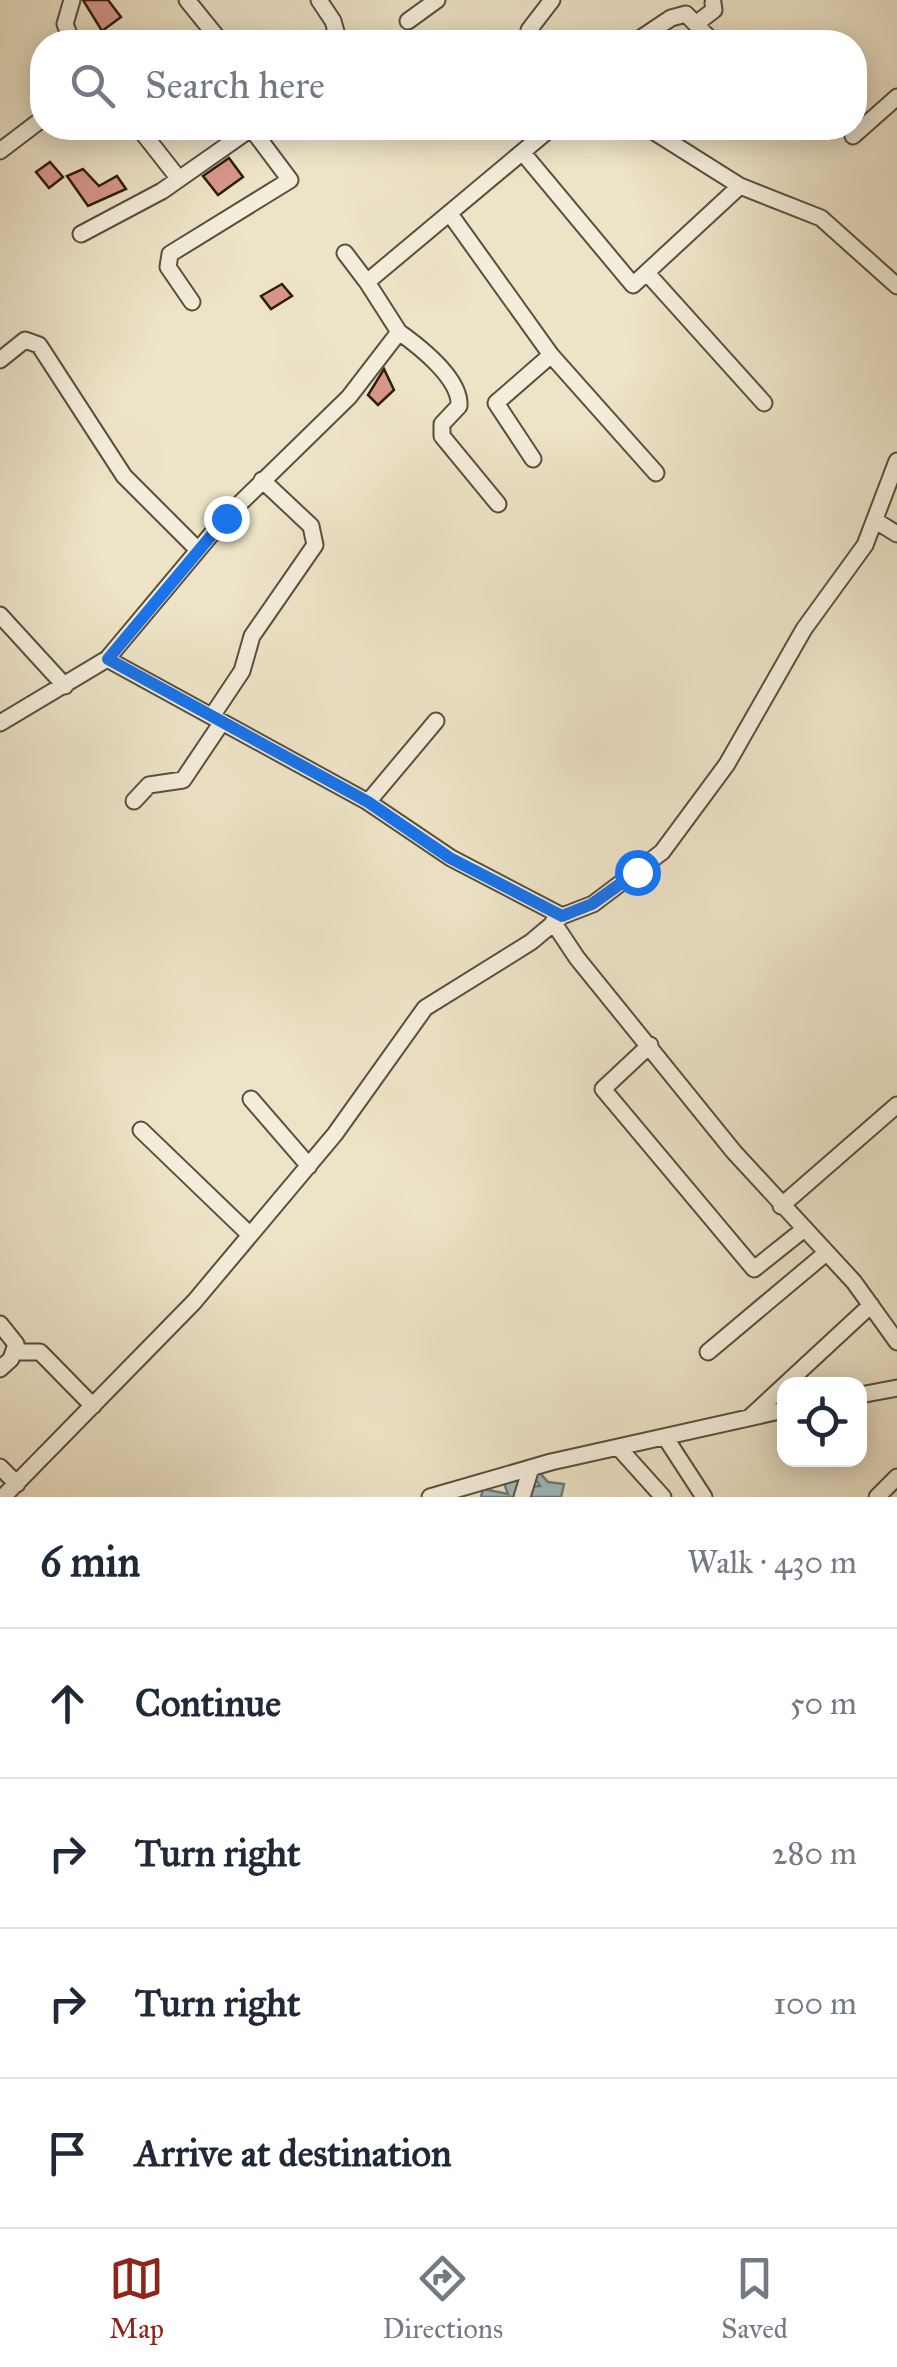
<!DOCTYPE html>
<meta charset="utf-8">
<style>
body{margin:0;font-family:"IM FELL Great Primer",serif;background:#f6f6f7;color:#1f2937}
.controls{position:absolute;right:30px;bottom:30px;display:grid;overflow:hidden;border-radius:20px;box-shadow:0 5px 25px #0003}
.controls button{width:90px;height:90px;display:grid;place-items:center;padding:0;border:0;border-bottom:2px solid #e0e1e3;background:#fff;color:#1f2937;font:50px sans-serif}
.stop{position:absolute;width:30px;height:30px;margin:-22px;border:8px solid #1a73e8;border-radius:50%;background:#fff}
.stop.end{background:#1a73e8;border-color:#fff;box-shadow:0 2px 10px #0008}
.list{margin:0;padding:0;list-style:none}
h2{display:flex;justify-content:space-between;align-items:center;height:130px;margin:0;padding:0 40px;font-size:42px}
h2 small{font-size:32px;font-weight:400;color:#747a83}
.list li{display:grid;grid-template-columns:65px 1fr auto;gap:30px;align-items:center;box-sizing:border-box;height:150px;padding:0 40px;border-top:2px solid #e0e1e3}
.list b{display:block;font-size:38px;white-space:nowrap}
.list em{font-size:32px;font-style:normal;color:#747a83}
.icon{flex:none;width:55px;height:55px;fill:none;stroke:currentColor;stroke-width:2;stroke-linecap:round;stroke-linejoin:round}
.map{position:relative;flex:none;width:897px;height:1497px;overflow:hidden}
.search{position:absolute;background:#fff;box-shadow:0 5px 25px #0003;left:30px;right:30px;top:30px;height:110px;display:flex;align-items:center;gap:25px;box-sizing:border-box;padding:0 35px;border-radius:40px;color:#747a83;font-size:38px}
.sheet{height:730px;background:#fff}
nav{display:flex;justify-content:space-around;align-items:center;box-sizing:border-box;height:140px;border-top:2px solid #e0e1e3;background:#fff;font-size:28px;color:#747a83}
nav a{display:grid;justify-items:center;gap:5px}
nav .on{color:#8f2418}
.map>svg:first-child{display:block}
</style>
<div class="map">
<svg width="897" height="1497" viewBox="0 0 897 1497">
<rect width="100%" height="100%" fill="#ede3c7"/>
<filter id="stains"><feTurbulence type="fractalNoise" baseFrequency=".002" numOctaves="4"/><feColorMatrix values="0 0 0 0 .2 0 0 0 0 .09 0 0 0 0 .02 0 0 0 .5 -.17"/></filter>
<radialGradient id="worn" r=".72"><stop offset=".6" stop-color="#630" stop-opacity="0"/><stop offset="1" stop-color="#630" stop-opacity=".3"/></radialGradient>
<!-- water -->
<path fill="#9dbcbf" stroke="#6f7d78" stroke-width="2.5" d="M539,1472L548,1482L564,1484L561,1497H481L483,1489L508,1494L504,1483L517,1476L527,1495L528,1487L540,1486L533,1476Z"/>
<!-- building -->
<path fill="#d8968b" stroke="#2a1e0d" stroke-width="2.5" d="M83,0H108L121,17L102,31Z
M229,158L243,177L218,195L203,176Z
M50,162L63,177L49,188L36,172Z
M83,169L99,186L117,176L126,189L88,206L67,176Z
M282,284L292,296L271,309L261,296Z
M384,369L394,390L378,405L368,395Z"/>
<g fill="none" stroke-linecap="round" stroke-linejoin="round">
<defs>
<path id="minor" d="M187,0L221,42
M319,0L333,21L339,42
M408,21L437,0
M697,23L714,10L713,3
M72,42L65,24L72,0
M529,42V30L552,0
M635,42L671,18L686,14L713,42
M139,128L179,179
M648,128L740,186L821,218L897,286
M780,128L781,129
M853,136L897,97
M0,151L42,119
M523,153L633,285L740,186
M450,214L551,355L656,473
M81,234L162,191L252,128
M345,253L367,282
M647,273L764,403
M192,302L168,267L170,254L290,180L251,128
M399,332C420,347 461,379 459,406L442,424V436L498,504
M0,360L25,340L39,345L124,476L198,550
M533,459L496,403L551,355
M876,521L897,534
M0,615L65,686
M107,659L368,802L451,858L562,916
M212,716L242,671L252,636L315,545L311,526L262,480
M0,723L107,659L225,518L349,397L399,332L367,282L551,128
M134,801L149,785L183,780L222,722
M368,802L436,721
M553,922L577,958L734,1152L854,1282L897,1342
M650,1045L603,1089L754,1269L803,1230
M251,1099L309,1166
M141,1130L250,1235
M781,1206L897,1105
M0,1324L16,1344L11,1359L0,1369
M16,1352H40L93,1406
M708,1352L826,1253
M860,1395L897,1388
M749,1418L871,1305
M665,1437L704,1497
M618,1447L663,1497
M0,1467L17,1484
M3,1497L194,1302L335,1134L425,1008L531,942L562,916L593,904L662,852L727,764L804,629L865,545L897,461
M430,1497L551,1462L784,1410
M522,1497L531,1468
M877,1497L897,1477"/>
</defs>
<!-- minor casing -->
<use href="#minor" stroke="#5b4f3c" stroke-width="19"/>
<!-- minor -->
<use href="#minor" stroke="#f3eddb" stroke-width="15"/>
</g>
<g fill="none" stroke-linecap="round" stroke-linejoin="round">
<!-- route -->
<path stroke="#1a73e8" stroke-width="12" d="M226,518L108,659L368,802L450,858L562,916L592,904L637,872"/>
</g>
<rect width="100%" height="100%" filter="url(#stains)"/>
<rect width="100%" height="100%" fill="url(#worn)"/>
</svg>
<div class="controls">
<button><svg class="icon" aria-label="locate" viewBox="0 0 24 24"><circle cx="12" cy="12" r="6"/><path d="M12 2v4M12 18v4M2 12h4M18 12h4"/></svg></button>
</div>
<div class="stop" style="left:637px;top:872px"></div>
<div class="stop end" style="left:226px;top:518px"></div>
<div class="search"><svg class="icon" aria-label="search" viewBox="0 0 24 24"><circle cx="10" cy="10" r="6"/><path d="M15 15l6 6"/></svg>Search here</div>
</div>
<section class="sheet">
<h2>6 min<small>Walk · 430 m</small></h2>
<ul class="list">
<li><svg class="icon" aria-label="ahead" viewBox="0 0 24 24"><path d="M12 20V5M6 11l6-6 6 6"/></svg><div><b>Continue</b></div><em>50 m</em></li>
<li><svg class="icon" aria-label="right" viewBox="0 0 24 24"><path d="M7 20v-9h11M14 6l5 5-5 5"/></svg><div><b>Turn right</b></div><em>280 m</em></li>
<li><svg class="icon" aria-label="right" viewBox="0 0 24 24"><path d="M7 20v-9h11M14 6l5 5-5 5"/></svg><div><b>Turn right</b></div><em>100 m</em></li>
<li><svg class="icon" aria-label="arrive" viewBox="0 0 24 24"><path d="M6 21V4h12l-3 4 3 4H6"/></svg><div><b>Arrive at destination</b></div></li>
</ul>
</section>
<nav>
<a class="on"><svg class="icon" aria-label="map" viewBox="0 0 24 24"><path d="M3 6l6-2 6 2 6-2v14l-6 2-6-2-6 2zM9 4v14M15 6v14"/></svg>Map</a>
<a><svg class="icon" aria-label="directions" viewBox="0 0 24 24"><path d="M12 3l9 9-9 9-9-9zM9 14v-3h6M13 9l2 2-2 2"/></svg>Directions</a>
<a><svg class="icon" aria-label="saved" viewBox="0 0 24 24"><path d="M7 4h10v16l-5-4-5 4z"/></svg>Saved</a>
</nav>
